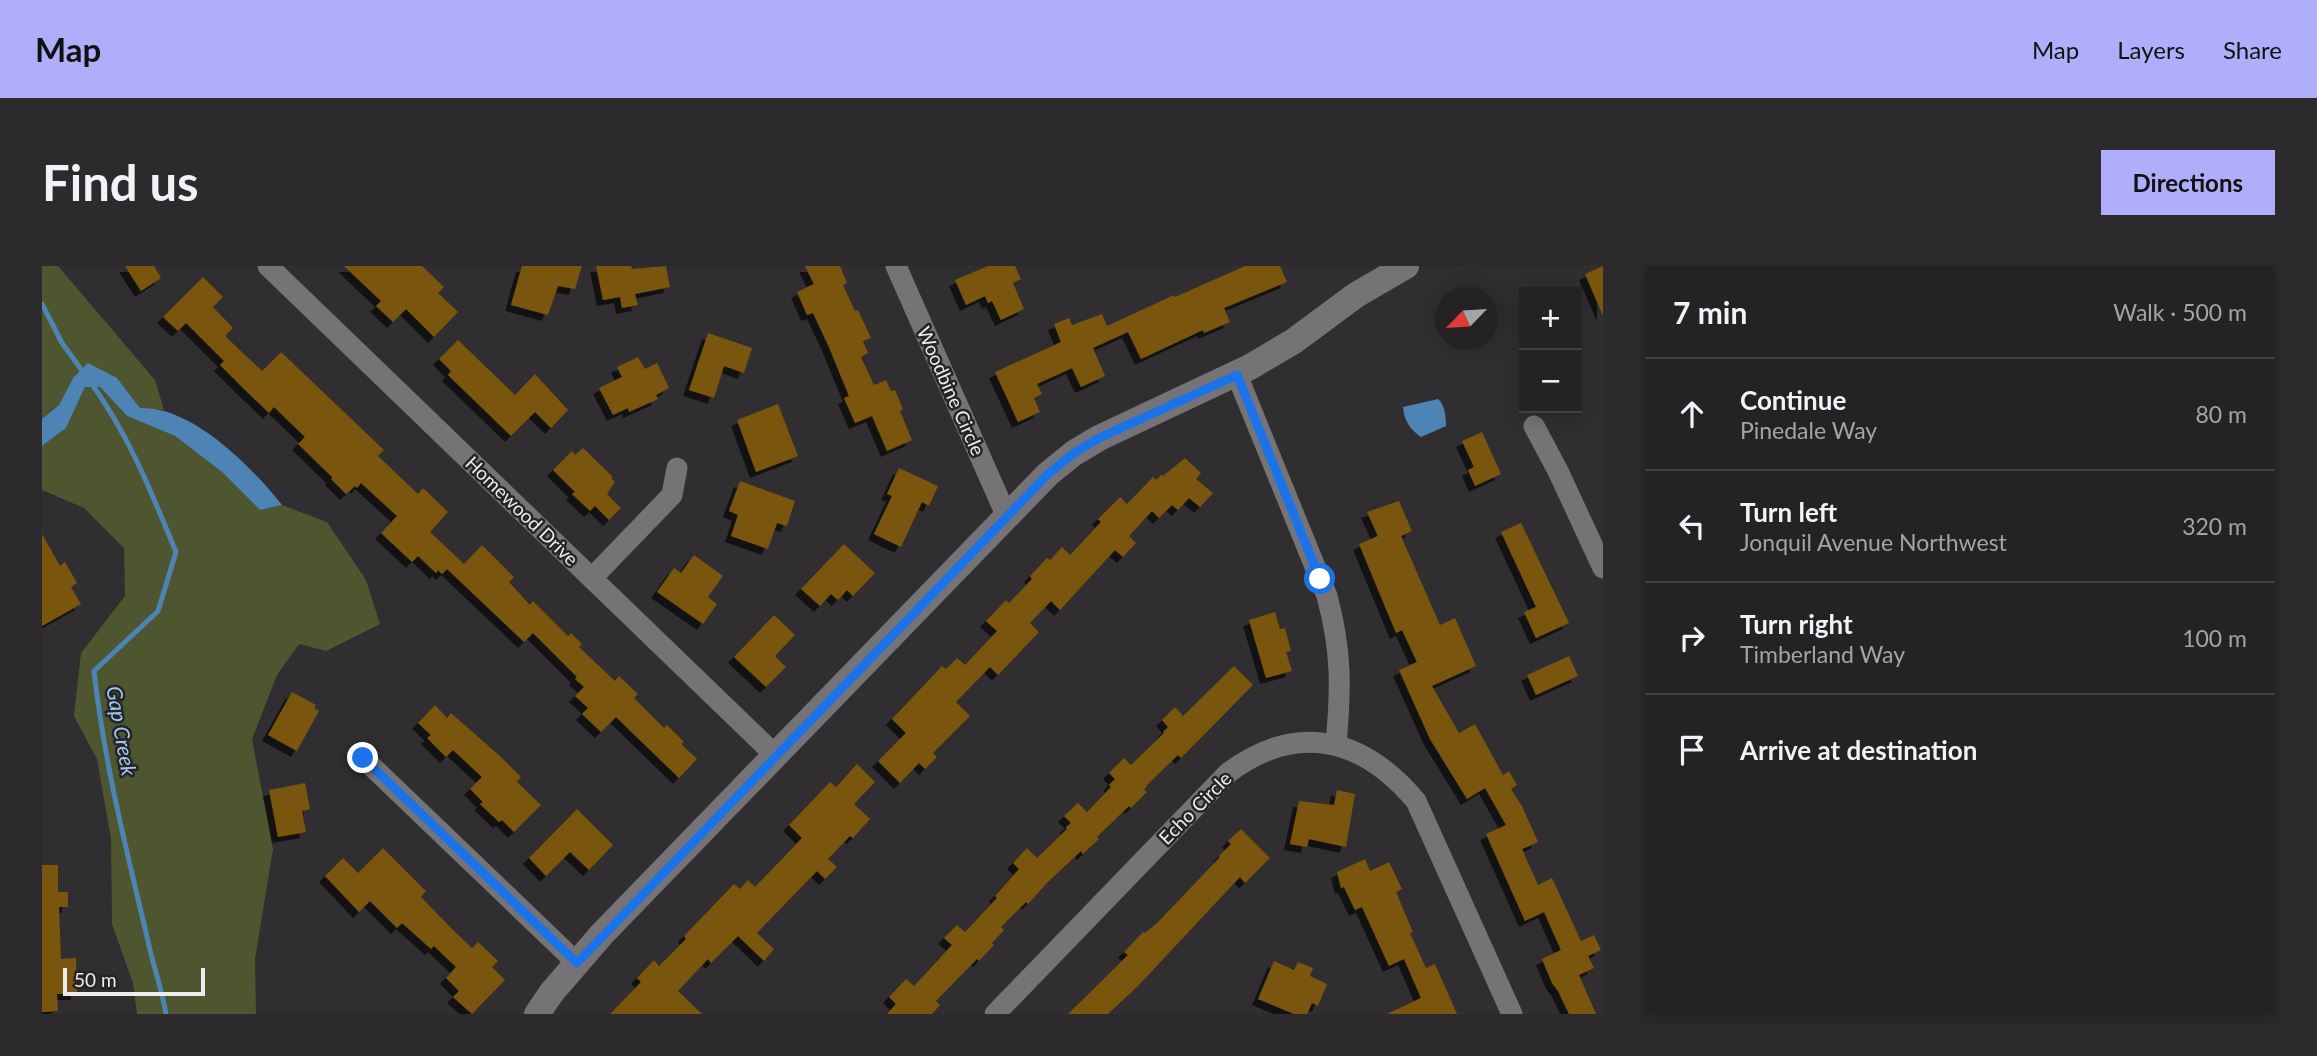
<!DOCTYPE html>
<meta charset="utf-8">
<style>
body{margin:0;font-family:Lato,sans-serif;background:#2c2a2c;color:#f1f3f6}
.controls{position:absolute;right:21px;top:21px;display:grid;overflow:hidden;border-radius:0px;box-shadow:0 4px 18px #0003}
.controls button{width:63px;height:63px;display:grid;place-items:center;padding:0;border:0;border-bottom:2px solid #413f41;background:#242224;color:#f1f3f6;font:35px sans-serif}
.compass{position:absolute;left:1393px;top:21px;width:63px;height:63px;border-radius:50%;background:#242224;box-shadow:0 4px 18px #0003;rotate:245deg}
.scale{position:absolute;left:21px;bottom:18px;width:142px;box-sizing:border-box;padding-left:7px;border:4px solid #edeced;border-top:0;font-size:19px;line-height:24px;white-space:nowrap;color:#edeced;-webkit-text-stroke:5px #262427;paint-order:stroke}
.stop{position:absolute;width:21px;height:21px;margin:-16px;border:5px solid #1a73e8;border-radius:50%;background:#fff}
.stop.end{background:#1a73e8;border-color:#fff;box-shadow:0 2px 7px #0008}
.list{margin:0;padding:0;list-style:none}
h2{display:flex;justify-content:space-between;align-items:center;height:91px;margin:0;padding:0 28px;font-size:30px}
h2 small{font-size:23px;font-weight:400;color:#a3a4a6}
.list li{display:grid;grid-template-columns:46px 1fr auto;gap:21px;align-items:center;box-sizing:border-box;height:112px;padding:0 28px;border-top:2px solid #413f41}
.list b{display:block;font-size:26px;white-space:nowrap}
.list p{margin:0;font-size:23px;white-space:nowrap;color:#a3a4a6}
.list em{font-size:23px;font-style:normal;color:#a3a4a6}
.icon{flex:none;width:38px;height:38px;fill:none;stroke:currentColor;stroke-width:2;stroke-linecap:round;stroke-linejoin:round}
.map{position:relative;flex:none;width:1561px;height:748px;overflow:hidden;border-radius:0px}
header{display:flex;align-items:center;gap:42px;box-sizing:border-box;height:98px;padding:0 35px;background:#aeaefa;color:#111}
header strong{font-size:33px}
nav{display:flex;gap:38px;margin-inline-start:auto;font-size:24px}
.intro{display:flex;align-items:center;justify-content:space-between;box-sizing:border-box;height:168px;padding:0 42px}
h1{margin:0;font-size:49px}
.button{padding:18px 32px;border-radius:0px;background:#aeaefa;color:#111;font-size:24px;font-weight:700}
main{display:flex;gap:42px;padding:0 42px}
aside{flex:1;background:#242224;border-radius:0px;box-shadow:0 4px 18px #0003}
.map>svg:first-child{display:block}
</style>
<header>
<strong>Map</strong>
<nav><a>Map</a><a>Layers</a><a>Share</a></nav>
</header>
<div class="intro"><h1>Find us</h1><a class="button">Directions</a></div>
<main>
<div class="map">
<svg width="1561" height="748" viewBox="0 0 1561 748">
<defs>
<filter id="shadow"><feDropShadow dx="-6" dy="6" stdDeviation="0" flood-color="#0009"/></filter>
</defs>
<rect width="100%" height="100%" fill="#302e30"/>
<!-- green -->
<path fill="#4e5630" d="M0,0H16L113,114L122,144L98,142L75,112H31L17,139L0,153Z
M43,121H58L85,150L133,170L180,206L218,244L240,239L285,256L324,314L338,358L284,385L257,378L235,409L210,473L231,583L213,693L214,748H95L91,717L70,658L69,573L55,493L32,450L39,387L83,330L82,282L42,242L0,224V180L24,162Z"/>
<!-- water -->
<path fill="#4d84b4" d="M46,97L75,112L98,142C150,140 209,200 240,239L218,244L180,206L133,170L85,150L58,121H43L24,162L0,180V153L17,139L31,112Z
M1396,133C1403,139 1404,151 1404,160L1379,171C1368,163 1362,155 1361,141Z"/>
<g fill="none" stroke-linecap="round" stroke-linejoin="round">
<!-- stream -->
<path stroke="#4d84b4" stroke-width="5" d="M0,38L20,77L44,110
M49,117C87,169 110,228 134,286L116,345L52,405C62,496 85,586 106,675C111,700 120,723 124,748"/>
</g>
<!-- building -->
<path fill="#79540b" filter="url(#shadow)" d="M83,0H112L119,12L99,25Z
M302,0H380L402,21L396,27L416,46L392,71L364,43L351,56L334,40L339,35Z
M480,0H540L533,23L516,20L506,49L469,39Z
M554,0H589L590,3L624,0L628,21L593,28L596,39L580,42L578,31L561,34Z
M763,0H798L805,17L801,19L813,45L816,44L829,72L821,75L826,87L819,91L832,119L844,114L849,125L853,124L861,143L858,145L870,174L845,185L830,150L813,157L802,132L807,130L786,79L771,47L765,49L755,26L772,18Z
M946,0H973L979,13L971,17L982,43L959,54L950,35L946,37L943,30L924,39L913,14Z
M1203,0H1238L1245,16L1182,42L1188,56L1162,67L1161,64L1099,93L1086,66L1051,82L1063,110L1039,121L1030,102L995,118L1000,128L992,132L998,146L976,156L953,106L1019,76L1012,58L1027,52L1030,59L1060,48L1065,60L1132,29L1133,31Z
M1561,0V50L1543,8Z
M161,11L181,31L171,41L191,62L183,70L220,105L239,86L342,184L336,190L376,228L381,222L406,246L388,266L422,298L440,279L472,311L467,316L488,339L491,335L526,370L529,367L540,378L537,381L573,415L577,410L596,428L592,432L622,462L625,459L642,476L639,478L655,493L637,512L574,451L559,466L540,448L546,442L533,430L542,421L533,413L535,411L491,367L482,376L405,303L400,308L396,304L394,307L376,290L370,296L339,267L355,250L319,217L315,222L313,220L304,228L289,213L291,212L256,178L263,171L232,141L227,147L202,123L178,99L182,95L144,57L136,65L121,51Z
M666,67L710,82L702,107L682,100L672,132L647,124Z
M416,74L473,129L493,108L526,144L509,162L493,146L469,170L406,109L409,105L397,93Z
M596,91L603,103L615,97L627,122L614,129L616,133L587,146L586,142L571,149L557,122L580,111L575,101Z
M736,138L756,190L714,206L695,154Z
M1440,166L1459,208L1433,220L1426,204L1432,201L1420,175Z
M541,182L571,211L569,212L573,216L565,228L579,242L567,254L553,240L548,245L530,228L533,226L511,204L530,185L533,189Z
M1143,192L1159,207L1154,213L1171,227L1158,241L1147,232L1136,244L1130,239L1117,252L1110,245L1087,270L1094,277L1081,291L1073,284L1018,344L1009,335L988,357L997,366L956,409L948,401L914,436L928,450L891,487L895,491L883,503L877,497L858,517L836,495L864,467L850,453L900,400L904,403L915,392L923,399L955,365L944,355L964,334L967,337L990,313L988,310L1005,292L1008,294L1020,281L1028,289L1059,256L1056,253L1078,231L1085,238L1111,211L1114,214L1120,208L1121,210Z
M857,202L896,220L887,240L880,236L859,281L832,268L850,230L845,228Z
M698,215L753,235L745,260L735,257L726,283L689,270L696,249L687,245Z
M1357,235L1370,265L1359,270L1398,359L1413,352L1434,400L1390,420L1417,467L1433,458L1461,509L1467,505L1475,519L1469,523L1480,540L1496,576L1480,583L1496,619L1510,612L1539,675L1552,669L1559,684L1546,690L1552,702L1537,709L1554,748H1527L1516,725L1510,717L1500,693L1519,684L1502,646L1483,655L1444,568L1464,559L1443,522L1425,533L1388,473L1357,404L1375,396L1360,364L1354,367L1317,278L1336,270L1325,246Z
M1479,257L1527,357L1494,372L1482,346L1494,341L1459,266Z
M0,268L18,300L23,296L35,317L29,321L39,338L0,360Z
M802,278L833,307L811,330L805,324L796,334L789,328L778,340L759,323Z
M652,289L681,310L666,331L675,338L661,358L615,326L632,302L639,307Z
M1233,346L1238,363L1243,362L1249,385L1244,386L1250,405L1224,412L1207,354Z
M732,349L753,369L733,390L744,401L724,421L692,391Z
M1527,390L1536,410L1494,429L1485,409Z
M1192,400L1211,419L1139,492L1136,489L1107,517L1102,524L1105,526L1089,542L1087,540L1055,571L1057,573L1041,588L1039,585L1005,617L986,638L984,636L959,661L962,664L950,677L952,679L937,695L935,693L894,735L898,739L890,748H845L854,738L847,731L864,713L872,720L910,679L902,672L915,659L923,666L955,632L953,630L977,603L971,597L985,582L995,592L1025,563L1024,561L1029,557L1022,550L1036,537L1045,546L1069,521L1067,519L1073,513L1067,507L1082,492L1089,499L1122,467L1121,466L1126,461L1120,454L1133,441L1141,450Z
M250,426L274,439L272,442L277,445L255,485L226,469Z
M393,439L405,452L409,447L459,491L479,511L475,516L499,539L472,566L460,554L457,556L438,538L441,536L428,523L440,511L411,484L404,491L385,472L389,469L376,457Z
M815,498L833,516L812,538L828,553L811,572L808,570L786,593L795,601L783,613L775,605L715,667L732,683L722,695L696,670L669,697L666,693L636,725L660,748H568L599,716L595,712L612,694L617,700L644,673L642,670L692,618L698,623L706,614L713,621L760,572L747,559L788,516L794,521Z
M263,517L268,543L260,545L264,566L236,571L227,524Z
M1295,524L1313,528L1304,581L1267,573L1265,581L1248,578L1257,535L1292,539Z
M535,543L571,579L547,604L528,586L504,610L487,592Z
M1199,563L1228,592L1203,617L1198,611L1095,721L1066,748H1026L1086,689L1082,686L1101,666L1103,667L1115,657L1178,591L1177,590L1189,578L1186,575Z
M341,582L384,625L379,631L409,662L430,682L436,676L456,695L450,701L463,714L430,748L411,731L417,725L404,712L414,701L392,680L389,683L360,657L355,662L328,635L317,646L283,610L301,592L316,607Z
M1323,593L1328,605L1347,596L1360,623L1354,626L1371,666L1368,667L1384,702L1393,698L1415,748H1345L1379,732L1362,693L1347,700L1320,641L1313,644L1302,621L1299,622L1295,606Z
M0,599H16V626H26V641H17L19,693L34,692L35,728H15L16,745L0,746Z
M1232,695L1252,704L1256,696L1271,702L1268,710L1285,718L1276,740L1270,737L1265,748H1252L1216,733Z"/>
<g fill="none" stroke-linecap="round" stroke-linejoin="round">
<!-- minor -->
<path stroke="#767376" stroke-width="21" d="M226,0L733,489
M854,0L965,251
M1195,109L1285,330C1300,386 1299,422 1294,479
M1492,160L1516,205L1561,302
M550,312L630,229L635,202
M321,492L535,697
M953,748L1186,507C1255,455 1321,472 1374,535L1470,748"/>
<!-- tertiary -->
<path stroke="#767376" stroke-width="26" d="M495,748L510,726L560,668L1006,208L1032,187L1057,172L1208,101L1252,75L1314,29L1364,0"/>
</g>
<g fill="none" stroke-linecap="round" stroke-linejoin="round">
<!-- route -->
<path stroke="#1a73e8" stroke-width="9" d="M321,492L535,697L1006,208L1032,187L1057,172L1195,109L1278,313"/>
</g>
<g text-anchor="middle" stroke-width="5" stroke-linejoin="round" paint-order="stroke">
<!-- street labels -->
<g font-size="19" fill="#edeced" stroke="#262427">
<text transform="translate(909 125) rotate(66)" y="7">Woodbine Circle</text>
<text transform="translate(480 245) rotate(44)" y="7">Homewood Drive</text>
<text transform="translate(1153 542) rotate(-45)" y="7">Echo Circle</text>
</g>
<!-- water labels -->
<g font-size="21" font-style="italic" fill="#9fccf5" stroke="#262427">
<text transform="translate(79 465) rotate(80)" y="7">Gap Creek</text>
</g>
</g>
</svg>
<div class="controls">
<button>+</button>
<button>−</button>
</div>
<svg class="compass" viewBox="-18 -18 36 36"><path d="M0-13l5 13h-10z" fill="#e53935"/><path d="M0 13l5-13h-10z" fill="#a3a4a6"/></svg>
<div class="scale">50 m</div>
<div class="stop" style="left:1278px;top:313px"></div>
<div class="stop end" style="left:321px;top:492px"></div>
</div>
<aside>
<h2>7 min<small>Walk · 500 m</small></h2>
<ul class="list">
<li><svg class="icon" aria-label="ahead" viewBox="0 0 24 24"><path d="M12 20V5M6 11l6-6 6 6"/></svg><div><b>Continue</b><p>Pinedale Way</p></div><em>80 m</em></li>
<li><svg class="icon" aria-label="left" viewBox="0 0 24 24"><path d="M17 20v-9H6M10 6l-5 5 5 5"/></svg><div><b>Turn left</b><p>Jonquil Avenue Northwest</p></div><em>320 m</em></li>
<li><svg class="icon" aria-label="right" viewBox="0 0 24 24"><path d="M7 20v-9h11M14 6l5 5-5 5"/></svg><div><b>Turn right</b><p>Timberland Way</p></div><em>100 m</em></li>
<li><svg class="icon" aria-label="arrive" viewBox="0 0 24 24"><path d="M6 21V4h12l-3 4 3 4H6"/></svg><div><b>Arrive at destination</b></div></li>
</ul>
</aside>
</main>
